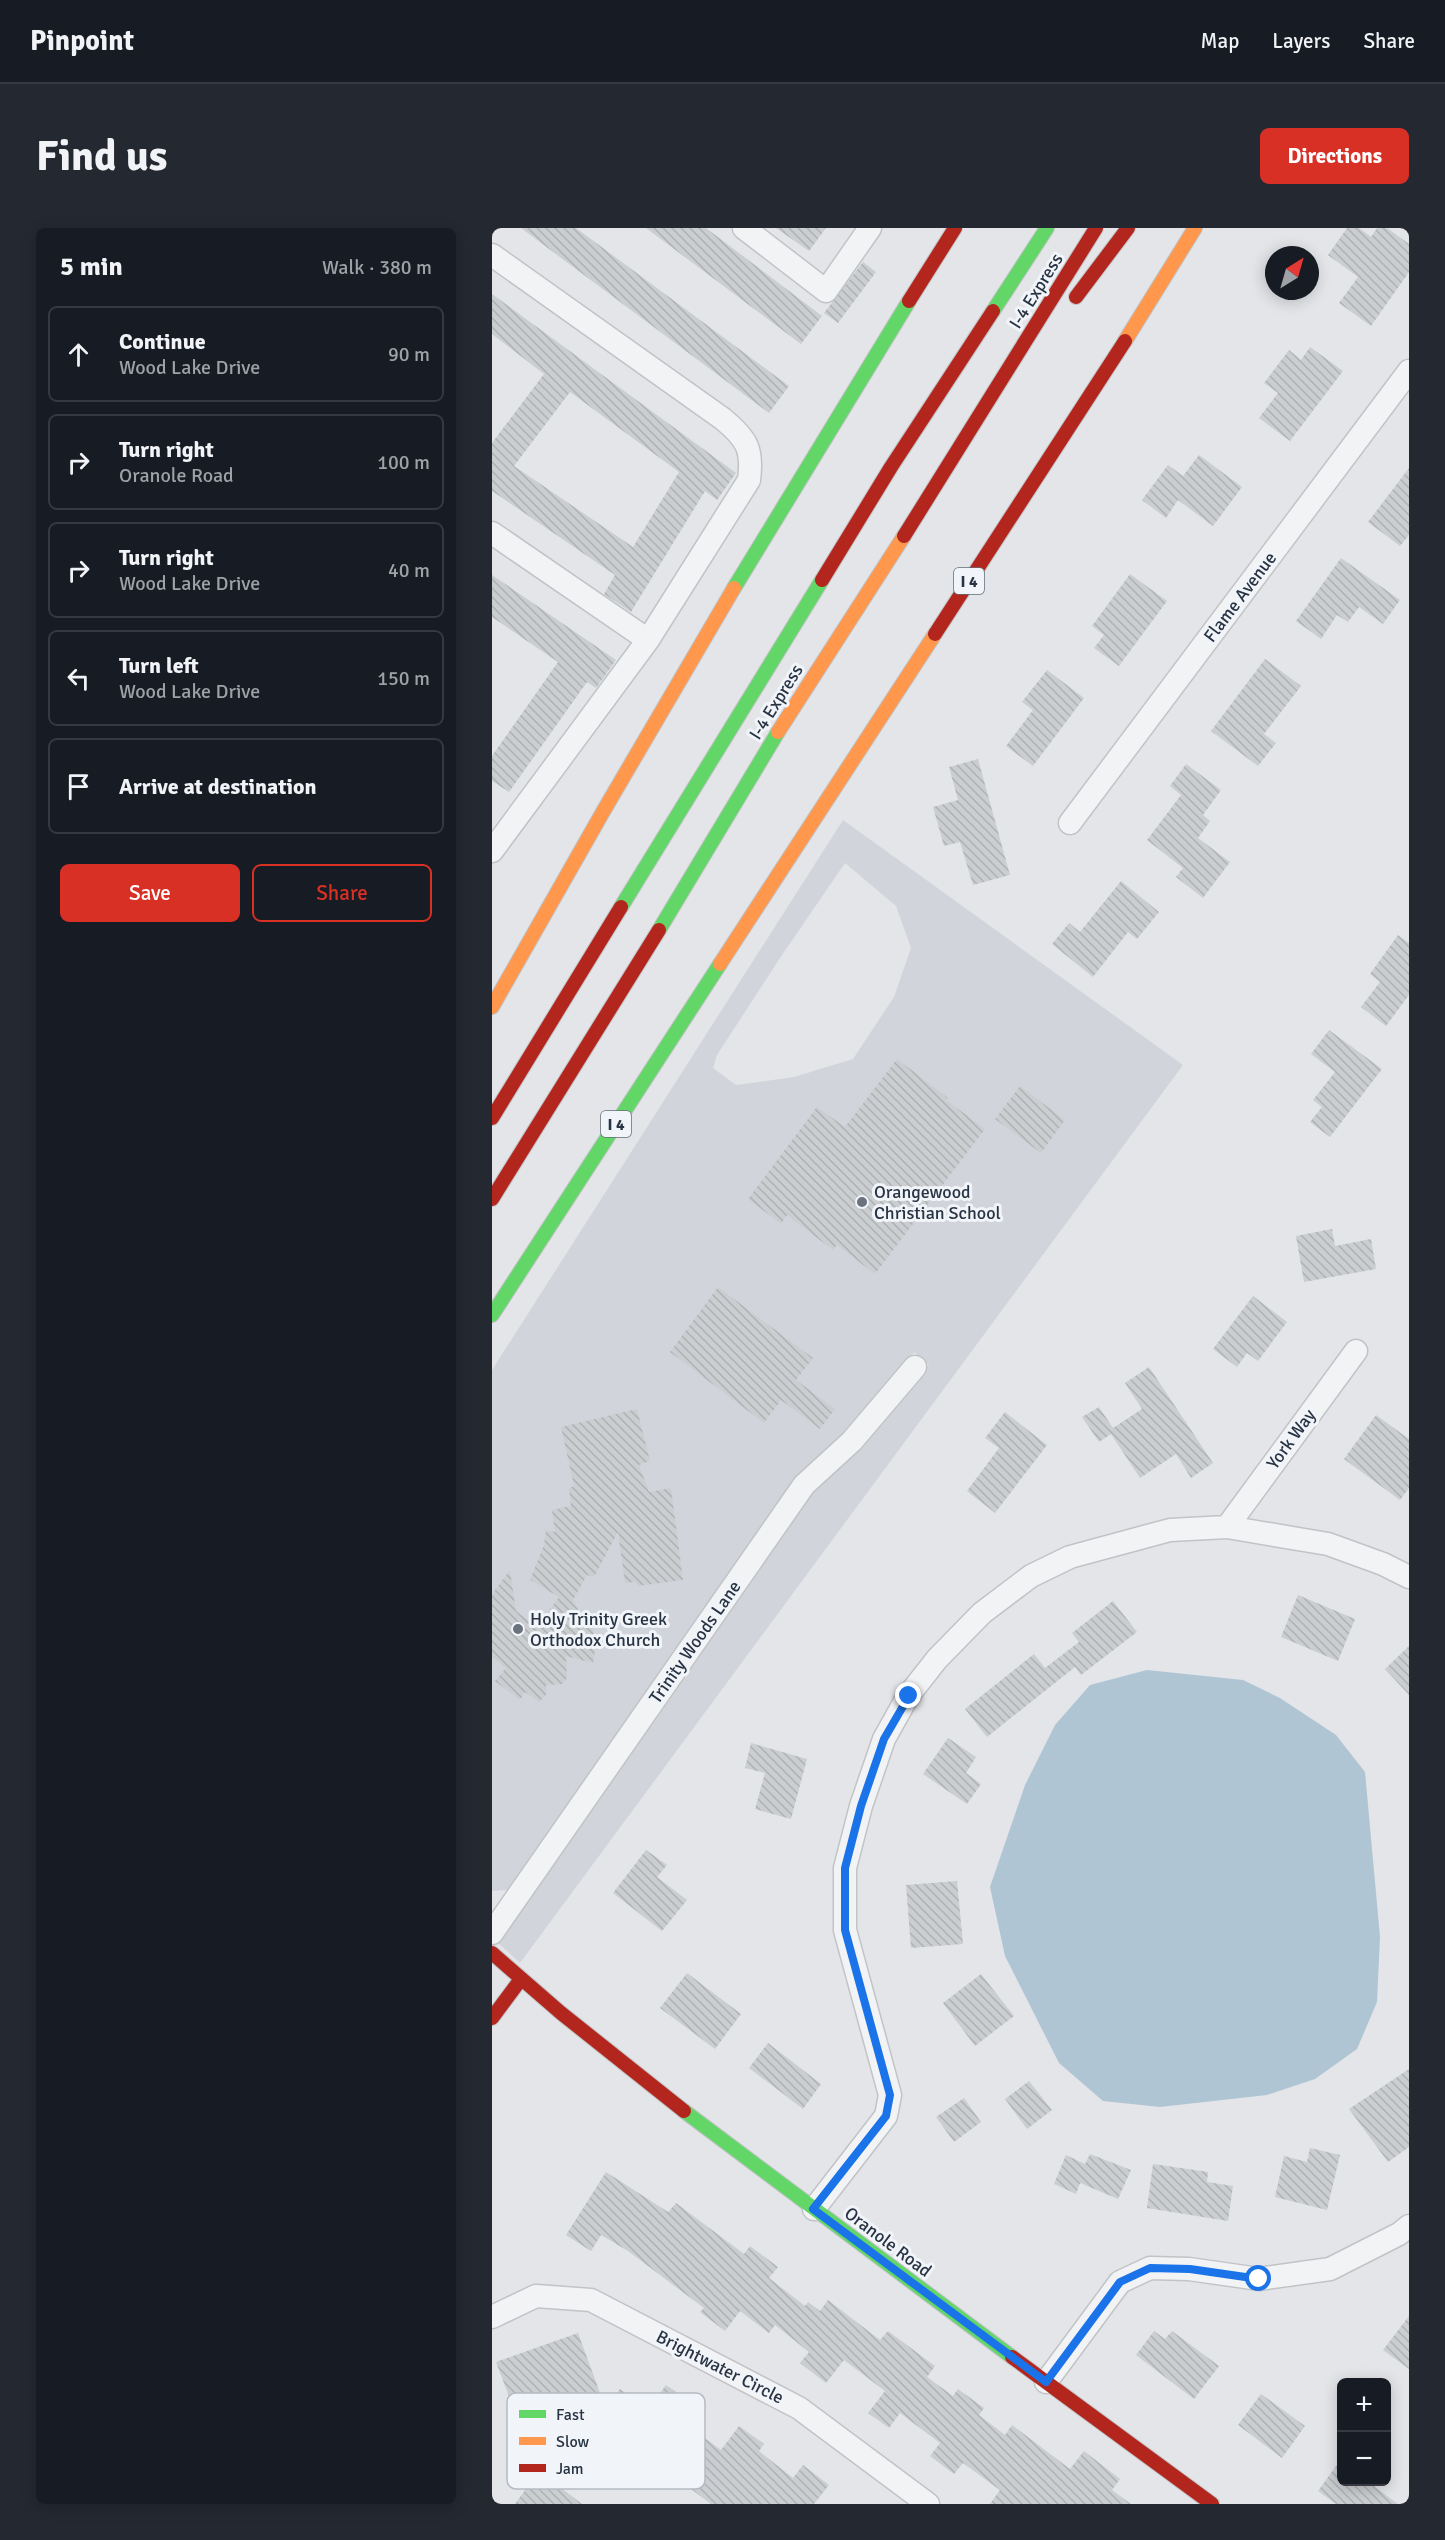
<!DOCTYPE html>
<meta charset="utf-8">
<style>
body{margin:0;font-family:Signika,sans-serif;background:#242831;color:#f1f3f6}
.controls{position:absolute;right:18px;bottom:18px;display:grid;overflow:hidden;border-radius:9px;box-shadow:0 3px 15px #0003}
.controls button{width:54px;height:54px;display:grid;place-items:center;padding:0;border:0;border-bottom:2px solid #363941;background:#171b24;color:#f1f3f6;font:30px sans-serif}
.compass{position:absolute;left:773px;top:18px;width:54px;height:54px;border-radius:50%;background:#171b24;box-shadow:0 3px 15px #0003;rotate:37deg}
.stop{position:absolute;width:18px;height:18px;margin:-14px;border:4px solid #1a73e8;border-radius:50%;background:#fff}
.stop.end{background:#1a73e8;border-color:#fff;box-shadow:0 2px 6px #0008}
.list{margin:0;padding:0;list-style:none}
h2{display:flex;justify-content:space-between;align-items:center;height:78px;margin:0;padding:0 24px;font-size:26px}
h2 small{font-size:20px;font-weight:400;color:#9ea1a6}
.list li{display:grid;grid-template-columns:39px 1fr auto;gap:18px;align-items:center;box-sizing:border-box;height:96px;margin:0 12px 12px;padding:0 12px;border:2px solid #363941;border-radius:9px}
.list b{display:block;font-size:22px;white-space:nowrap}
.list p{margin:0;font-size:20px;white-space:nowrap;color:#9ea1a6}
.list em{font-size:20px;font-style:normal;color:#9ea1a6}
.actions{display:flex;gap:12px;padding:18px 24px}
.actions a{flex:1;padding:14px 0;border:2px solid #d93025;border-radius:9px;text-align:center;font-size:21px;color:#d93025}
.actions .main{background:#d93025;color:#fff}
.icon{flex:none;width:33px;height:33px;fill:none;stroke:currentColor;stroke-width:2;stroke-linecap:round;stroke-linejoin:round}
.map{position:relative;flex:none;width:917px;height:2276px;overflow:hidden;border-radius:9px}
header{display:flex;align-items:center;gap:36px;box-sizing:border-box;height:84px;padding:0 30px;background:#171b24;border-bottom:2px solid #363941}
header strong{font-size:28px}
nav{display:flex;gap:33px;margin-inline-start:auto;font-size:21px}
.intro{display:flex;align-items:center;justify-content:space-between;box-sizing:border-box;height:144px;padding:0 36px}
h1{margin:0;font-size:42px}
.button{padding:15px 27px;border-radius:9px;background:#d93025;color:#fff;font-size:21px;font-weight:700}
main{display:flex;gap:36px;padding:0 36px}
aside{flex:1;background:#171b24;border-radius:9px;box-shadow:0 3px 15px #0003}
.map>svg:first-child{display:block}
</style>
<header>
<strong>Pinpoint</strong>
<nav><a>Map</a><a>Layers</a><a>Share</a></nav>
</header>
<div class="intro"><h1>Find us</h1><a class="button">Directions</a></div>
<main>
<aside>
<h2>5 min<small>Walk · 380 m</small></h2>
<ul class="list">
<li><svg class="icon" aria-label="ahead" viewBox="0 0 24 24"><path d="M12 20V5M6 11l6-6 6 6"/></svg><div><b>Continue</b><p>Wood Lake Drive</p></div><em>90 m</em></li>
<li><svg class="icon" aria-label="right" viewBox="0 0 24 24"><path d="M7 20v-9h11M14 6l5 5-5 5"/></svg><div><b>Turn right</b><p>Oranole Road</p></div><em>100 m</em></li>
<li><svg class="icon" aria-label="right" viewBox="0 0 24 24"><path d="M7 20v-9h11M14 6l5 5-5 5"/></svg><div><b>Turn right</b><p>Wood Lake Drive</p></div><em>40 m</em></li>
<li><svg class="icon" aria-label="left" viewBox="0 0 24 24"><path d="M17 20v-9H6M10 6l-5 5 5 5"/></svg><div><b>Turn left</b><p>Wood Lake Drive</p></div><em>150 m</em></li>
<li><svg class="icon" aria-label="arrive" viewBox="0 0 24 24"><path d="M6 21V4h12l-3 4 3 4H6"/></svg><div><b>Arrive at destination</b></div></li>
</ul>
<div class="actions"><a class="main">Save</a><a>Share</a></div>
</aside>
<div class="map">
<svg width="917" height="2276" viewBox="0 0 917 2276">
<defs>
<pattern id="building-back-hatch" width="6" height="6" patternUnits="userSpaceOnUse" patternTransform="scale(1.5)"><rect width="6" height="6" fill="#cbced1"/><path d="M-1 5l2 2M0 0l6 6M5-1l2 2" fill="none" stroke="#aeb2b5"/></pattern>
</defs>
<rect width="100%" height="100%" fill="#e3e5e8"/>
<!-- built -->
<path fill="#d1d5db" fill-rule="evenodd" d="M351,592L691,837L28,1735L5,1714L320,1264L368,1220L437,1137L422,1124L353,1206L17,1662L0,1663V1142ZM353,635L404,678L419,720L402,769L361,831L302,849L244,857L221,840L225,827L288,730Z"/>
<!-- water -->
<path fill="#b0c5d4" d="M655,1442L751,1452L788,1470L844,1507L873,1544L888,1709L885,1774L865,1821L823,1851L775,1867L668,1879L611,1873L567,1835L513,1728L498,1659L533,1557L563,1497L598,1457Z"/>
<!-- building -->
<path fill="url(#building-back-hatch)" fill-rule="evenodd" d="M29,0H84L297,158L277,185Z
M154,0H214L330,88L309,116Z
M284,0H334L317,23Z
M855,0H867L879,9L885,0H895L917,16V44L879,98L847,75L866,49L836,27Z
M371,34L384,44L346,95L332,85Z
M0,66L244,245L225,272L213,263L139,384L112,366L123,347L0,263V215L52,146L0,106ZM78,164L187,244L141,319L22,238Z
M818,119L851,143L798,213L767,190L786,165L772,155L797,122L809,132Z
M707,227L750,259L721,298L686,272L674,290L650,272L676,237L691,248Z
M917,240V307L908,318L876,294Z
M849,330L908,372L891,396L867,379L856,394L845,387L829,411L804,393Z
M638,346L675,373L627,438L602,420L612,407L600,398Z
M0,347L124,432L104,460L95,454L17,564L0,553V528L66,434L0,389Z
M773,431L809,458L772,506L784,515L766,538L719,503Z
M555,442L592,470L541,538L514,518L541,482L530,474Z
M486,531L518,647L481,657L468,614L452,618L441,579L466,572L457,539Z
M694,536L729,562L711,587L718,593L706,610L738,634L711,670L684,649L691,640L655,612L689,567L678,558Z
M629,653L667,684L645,711L636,704L601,749L560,716L577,695L588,704Z
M906,707L917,715V767L894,798L869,779L888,754L878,746Z
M837,802L890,841L838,909L818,894L830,879L821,872L843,844L819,826Z
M405,831L456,870L454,872L493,901L383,1046L345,1017L341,1022L295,987L289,996L256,971L325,879L353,899Z
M528,858L573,892L549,925L503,891Z
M840,1001L843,1018L879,1011L884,1041L812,1054L804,1008Z
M226,1059L321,1130L304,1152L343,1181L328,1201L289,1172L272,1195L178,1124Z
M761,1068L795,1094L766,1133L755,1125L745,1139L721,1121Z
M657,1139L721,1235L699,1250L684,1226L648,1250L619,1206L607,1214L590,1189L607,1179L621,1200L650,1181L633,1155Z
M145,1181L158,1233L147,1237L157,1264L179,1260L191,1352L146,1358L144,1354L133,1355L126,1304L102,1349L95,1347L81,1372L92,1393L98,1392L101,1401L103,1423L101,1435L74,1428L75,1450L70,1456L54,1457V1467L47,1474L33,1464L28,1472L3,1453L14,1440L0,1429V1366L18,1342L24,1383L45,1399L67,1369L38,1352L52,1317L54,1302L63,1304L60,1282L79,1278L77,1260L82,1258L69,1199Z
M513,1184L555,1217L503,1285L475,1263L507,1220L493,1210Z
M884,1187L917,1211V1260L908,1272L852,1231Z
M806,1367L863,1391L846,1433L789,1409Z
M621,1373L645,1404L589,1447L583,1439L495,1509L473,1481L542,1426L553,1440L587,1414L580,1405Z
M917,1418V1467L893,1441Z
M456,1510L484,1529L474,1545L489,1556L475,1576L431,1546Z
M259,1515L315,1531L299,1591L263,1581L273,1545L253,1540Z
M154,1622L175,1637L165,1649L195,1672L170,1703L121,1665Z
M465,1653L471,1716L419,1720L414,1657Z
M195,1745L249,1786L223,1821L168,1780Z
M489,1746L522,1788L483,1818L451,1775Z
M276,1815L329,1856L311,1881L257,1840Z
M917,1841V1919L896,1934L857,1881Z
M537,1853L560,1882L535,1901L513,1871Z
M472,1870L489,1894L462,1914L444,1889Z
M818,1920L848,1927L835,1982L783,1969L792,1928L815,1934Z
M598,1926L639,1942L626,1971L588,1955L584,1966L562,1956L574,1927L593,1936Z
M661,1936L716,1944L715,1954L741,1958L736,1993L655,1980Z
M114,1944L176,1984L184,1975L252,2026L258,2018L286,2039L277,2050L313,2078L316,2074L328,2083L336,2072L388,2112L396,2103L443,2138L435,2149L461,2168L466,2161L492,2180L487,2187L513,2207L520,2197L578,2241L592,2223L628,2251L620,2262L639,2276H498L508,2262L471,2235L462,2246L438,2228L448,2215L408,2185L397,2200L376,2185L393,2163L352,2132L334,2155L308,2135L317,2124L283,2097L277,2105L248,2083L233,2103L208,2084L212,2080L136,2023L109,2007L99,2023L74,2007Z
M917,2088V2141L891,2122Z
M662,2103L673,2111L680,2103L727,2138L702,2171L644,2127Z
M86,2105L108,2165L58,2183L52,2168L21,2179L4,2134Z
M174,2157L198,2174L186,2190L229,2222L247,2198L272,2216L267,2223L301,2250L311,2237L337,2257L322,2276H219L199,2261L207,2249L158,2212L142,2235L122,2221L131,2210L106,2191L128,2161L156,2182Z
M769,2166L813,2198L790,2230L746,2197Z
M849,2231V2253H875L906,2276H844L826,2263Z
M47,2243L90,2276H23Z"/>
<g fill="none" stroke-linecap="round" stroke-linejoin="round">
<defs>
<path id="street" d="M252,0L334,63L378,0
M0,27L231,191C255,211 261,221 257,252L156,412L0,623
M0,305L156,412
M578,595L917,143
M735,1299L864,1123
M0,1705L312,1257L360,1213L423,1139
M322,1981L394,1888L398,1867L353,1702V1640L369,1578L392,1511L416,1468L445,1431L490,1385L539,1348L578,1329L678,1302L735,1299L836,1316L891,1336L917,1349
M0,2089L44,2068L99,2072L307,2180L436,2276
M554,2154L628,2054L658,2040L697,2041L767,2051L838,2041L907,2006L917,1998"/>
<path id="fast" d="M501,83L555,0
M242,360L417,73
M129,679L330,352
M167,702L286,504
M0,1087L228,736
M192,1883L520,2129"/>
<path id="slow" d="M633,113L703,0
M286,504L412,308
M228,736L443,406
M0,779L112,582L242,360"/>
<path id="jam" d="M584,69L636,0
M417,73L463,0
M412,308L604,0
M330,352L399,239L501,83
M443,406L633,113
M0,890L129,679
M0,971L167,702
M0,1725L69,1785L192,1883
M0,1790L29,1751
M520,2129L720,2276"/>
</defs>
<!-- street casing -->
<use href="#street" stroke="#c1c3c6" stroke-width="25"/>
<!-- fast casing -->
<use href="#fast" stroke="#c1c3c6" stroke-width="16"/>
<!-- slow casing -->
<use href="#slow" stroke="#c1c3c6" stroke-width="16"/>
<!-- jam casing -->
<use href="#jam" stroke="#c1c3c6" stroke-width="16"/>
<!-- street -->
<use href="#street" stroke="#f2f3f5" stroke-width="22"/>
<!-- fast -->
<use href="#fast" stroke="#63d668" stroke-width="14"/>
<!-- slow -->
<use href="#slow" stroke="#ff974d" stroke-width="14"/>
<!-- jam -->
<use href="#jam" stroke="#b3261e" stroke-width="14"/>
</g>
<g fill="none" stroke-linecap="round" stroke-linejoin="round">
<!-- route -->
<path stroke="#1a73e8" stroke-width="8" d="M417,1468L392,1511L369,1578L353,1640V1702L398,1867L394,1888L321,1981L554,2154L628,2054L658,2040L698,2041L767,2051"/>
</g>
<!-- markers -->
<g fill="#69727d" stroke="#f1f4f8" stroke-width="2">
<circle cx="370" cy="974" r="6"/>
<circle cx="26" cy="1401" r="6"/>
</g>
<g text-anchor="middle" stroke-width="6" stroke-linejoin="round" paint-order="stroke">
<!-- shield labels -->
<g fill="#f1f4f8" stroke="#646e79" stroke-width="1.5">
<rect x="462" y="340" width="30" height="26" rx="4.5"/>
<rect x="109" y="883" width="30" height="26" rx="4.5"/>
</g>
<g font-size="16" font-weight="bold" fill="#283443">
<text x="477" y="359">I 4</text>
<text x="124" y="902">I 4</text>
</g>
<!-- street labels -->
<g font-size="18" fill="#283443" stroke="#f1f4f8">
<text transform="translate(544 63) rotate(-58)" y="6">I-4 Express</text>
<text transform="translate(748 369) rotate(-53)" y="6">Flame Avenue</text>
<text transform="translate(284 474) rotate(-58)" y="6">I-4 Express</text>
<text transform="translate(799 1211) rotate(-54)" y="6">York Way</text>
<text transform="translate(203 1414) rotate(-55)" y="6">Trinity Woods Lane</text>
<text transform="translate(396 2014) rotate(37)" y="6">Oranole Road</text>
<text transform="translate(228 2139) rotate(27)" y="6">Brightwater Circle</text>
</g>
<!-- poi labels -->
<g font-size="18" fill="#283443" stroke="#f1f4f8" text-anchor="start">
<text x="382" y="970">Orangewood<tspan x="382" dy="21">Christian School</tspan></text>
<text x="38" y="1397">Holy Trinity Greek<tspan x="38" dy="21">Orthodox Church</tspan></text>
</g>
</g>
<!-- legend -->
<rect x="15" y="2165" width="198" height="96" rx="9" fill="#f1f4f8" stroke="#b5bac2" stroke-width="1.5"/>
<rect x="27" y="2182" width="27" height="8" fill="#63d668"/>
<rect x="27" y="2209" width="27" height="8" fill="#ff974d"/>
<rect x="27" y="2236" width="27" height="8" fill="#b3261e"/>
<g font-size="16" fill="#283443">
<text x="64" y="2192">Fast</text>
<text x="64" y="2219">Slow</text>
<text x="64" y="2246">Jam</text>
</g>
</svg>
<div class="controls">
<button>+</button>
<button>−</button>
</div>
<svg class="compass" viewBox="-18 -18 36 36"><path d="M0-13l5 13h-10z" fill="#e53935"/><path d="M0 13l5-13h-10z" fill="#9ea1a6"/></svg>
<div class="stop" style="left:767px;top:2051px"></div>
<div class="stop end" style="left:417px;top:1468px"></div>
</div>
</main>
